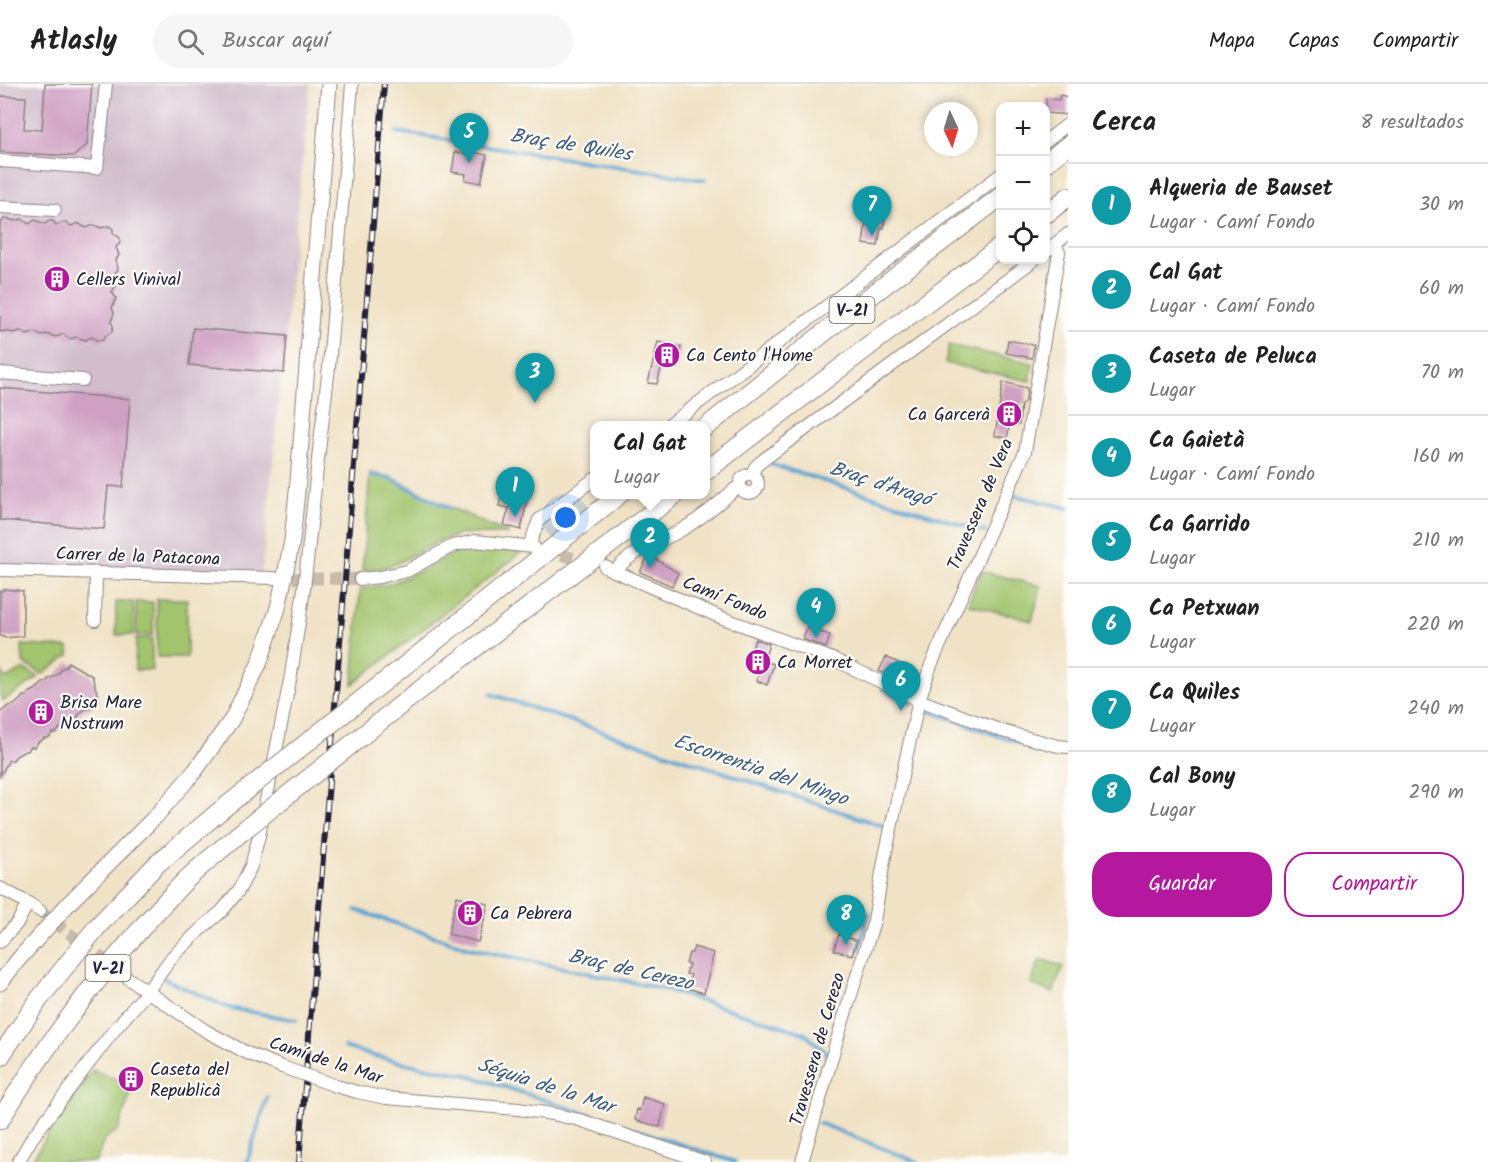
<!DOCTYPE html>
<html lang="es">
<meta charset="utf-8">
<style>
body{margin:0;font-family:Kalam,sans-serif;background:#f6f6f6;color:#222}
.controls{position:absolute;right:18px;top:18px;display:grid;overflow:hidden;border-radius:12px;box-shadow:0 3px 9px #0003}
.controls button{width:54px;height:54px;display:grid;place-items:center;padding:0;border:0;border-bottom:2px solid #e0e0e0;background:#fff;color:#222;font:30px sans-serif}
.compass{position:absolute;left:924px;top:18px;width:54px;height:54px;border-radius:50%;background:#fff;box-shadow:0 3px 9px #0003;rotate:176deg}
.you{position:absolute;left:566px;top:434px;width:21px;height:21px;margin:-15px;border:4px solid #fff;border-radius:50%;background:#1a73e8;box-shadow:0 0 0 9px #1a73e833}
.badge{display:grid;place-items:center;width:39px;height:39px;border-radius:50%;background:#b5179e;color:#fff;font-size:20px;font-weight:700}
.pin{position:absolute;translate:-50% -50px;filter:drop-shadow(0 2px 3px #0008)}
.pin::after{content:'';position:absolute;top:32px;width:21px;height:18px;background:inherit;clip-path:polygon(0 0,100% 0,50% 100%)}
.popup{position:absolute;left:590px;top:337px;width:120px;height:78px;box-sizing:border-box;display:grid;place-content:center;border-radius:12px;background:#fff;filter:drop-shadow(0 2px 4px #0005);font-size:20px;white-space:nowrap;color:#767676}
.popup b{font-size:22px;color:#222}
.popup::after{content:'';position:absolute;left:50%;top:100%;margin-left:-12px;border:12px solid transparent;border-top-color:#fff}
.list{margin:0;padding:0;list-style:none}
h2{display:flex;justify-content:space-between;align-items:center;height:78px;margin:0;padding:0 24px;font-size:26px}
h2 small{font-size:20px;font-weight:400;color:#767676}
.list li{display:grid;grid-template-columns:39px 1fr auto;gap:18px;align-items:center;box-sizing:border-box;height:84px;padding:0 24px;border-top:2px solid #e0e0e0}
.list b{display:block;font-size:22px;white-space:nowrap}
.list p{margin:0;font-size:20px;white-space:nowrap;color:#767676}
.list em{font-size:20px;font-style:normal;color:#767676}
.actions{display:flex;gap:12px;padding:18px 24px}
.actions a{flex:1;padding:14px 0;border:2px solid #b5179e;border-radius:24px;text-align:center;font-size:21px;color:#b5179e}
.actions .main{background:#b5179e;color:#fff}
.icon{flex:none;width:33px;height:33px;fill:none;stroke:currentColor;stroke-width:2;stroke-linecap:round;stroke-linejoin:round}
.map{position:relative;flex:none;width:1068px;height:1078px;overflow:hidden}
header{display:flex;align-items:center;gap:36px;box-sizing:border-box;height:84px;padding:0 30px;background:#fff;border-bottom:2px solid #e0e0e0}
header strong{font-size:28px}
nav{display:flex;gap:33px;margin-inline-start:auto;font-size:21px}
.search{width:420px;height:54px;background:#f6f6f6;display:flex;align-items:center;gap:15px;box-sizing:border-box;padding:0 21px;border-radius:33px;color:#767676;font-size:22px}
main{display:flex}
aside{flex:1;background:#fff}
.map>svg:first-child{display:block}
</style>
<header>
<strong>Atlasly</strong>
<div class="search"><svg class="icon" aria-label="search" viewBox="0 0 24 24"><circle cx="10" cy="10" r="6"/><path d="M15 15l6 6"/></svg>Buscar aquí</div>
<nav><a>Mapa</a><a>Capas</a><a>Compartir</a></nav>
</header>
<main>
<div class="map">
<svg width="1068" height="1078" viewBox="0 0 1068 1078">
<rect width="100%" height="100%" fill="#fdfcf7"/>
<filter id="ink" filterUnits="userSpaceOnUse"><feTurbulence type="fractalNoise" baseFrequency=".0167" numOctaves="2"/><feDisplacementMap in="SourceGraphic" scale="12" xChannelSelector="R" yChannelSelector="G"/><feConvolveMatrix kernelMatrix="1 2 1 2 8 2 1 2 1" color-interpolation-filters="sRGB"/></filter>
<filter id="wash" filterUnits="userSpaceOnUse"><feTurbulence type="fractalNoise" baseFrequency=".008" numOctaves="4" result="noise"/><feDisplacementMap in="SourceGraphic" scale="24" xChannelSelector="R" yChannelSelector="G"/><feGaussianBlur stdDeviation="1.35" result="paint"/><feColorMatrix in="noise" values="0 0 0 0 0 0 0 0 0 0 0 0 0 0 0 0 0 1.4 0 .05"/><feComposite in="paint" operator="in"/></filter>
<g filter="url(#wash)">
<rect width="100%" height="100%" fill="#f0e2c5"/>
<!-- industrial -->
<path fill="#d1bdcc" d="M0,0H310L261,497L0,487Z"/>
<!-- green -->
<path fill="#a1c46d" stroke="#627354" stroke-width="1.5" d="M949,261L1033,279L1030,297L945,279Z
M370,389L391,393L450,423L509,450H462L439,457L392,482L362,487Z
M462,465L522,468L353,600L360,505L390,500L426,484Z
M981,487L1041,502L1032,537L968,520Z
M157,515H187V573H157Z
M116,518H133V551H116Z
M136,518H153V551H136Z
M136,554H152V586H135Z
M22,561L66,563L69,564V571L43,590L23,579Z
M0,585L6,595L24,585L39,593L3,617L0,611Z
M1040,875L1063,882L1053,909L1031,900Z
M93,986L133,1002L118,1047L105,1054L96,1078H31L59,1032Z"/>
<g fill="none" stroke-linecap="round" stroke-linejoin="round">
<!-- stream -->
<path stroke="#59a2d0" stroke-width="4" d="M397,48L705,96
M767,379L985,448
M370,391L390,394L449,424
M994,450L996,451L1013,411L1068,424
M883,605L912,620
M491,610L886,743V745
M924,625L1016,658L1041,663
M356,826L469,864L664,905L804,949L827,969L826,973
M859,865L869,829
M163,894L229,924L296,936
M344,963L374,972L418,982L468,991L735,1078
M819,1039L917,1078
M247,1078L267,1014V1013"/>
</g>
<g id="blocks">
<!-- building -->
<path fill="#cfa0c3" d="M45,0H92L87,61L74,72L0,68V12L26,13L24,45L42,46Z
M1060,11L1068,13V31L1046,29V14L1059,16Z
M455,68L471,71L472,68L487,71L481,99L465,96L466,90L452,88Z
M867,129L885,131L884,144H881L878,162L863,160Z
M6,134L14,137L22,135L29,140L35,136L45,140L49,137H53L56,141L64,138L71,142L78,139L86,144L94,141L101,144L109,142L113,145V149L119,153L120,155V159L116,163L119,171L116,176L118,185L113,192L117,200L112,208L116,214L112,224L114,229L111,238L113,242L112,248L105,252L103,256L99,257L92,253L85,256L76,253L70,255L63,250L56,253L46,250L41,252L35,248L27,251L21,247L13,249L6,247L0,248V141L3,136Z
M193,244L287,252L284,289L189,281Z
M1008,256L1034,261L1032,274L1006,269Z
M658,258L681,263L677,284L662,281L657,300L648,299Z
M1003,298L1027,304L1026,316L1021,321L1019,341L1010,340L1007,354L995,352Z
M0,304L130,315L123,403L108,402L104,445L0,436Z
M503,406L528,412L521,446L504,441L509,424L499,422Z
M649,471L678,489L672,502L640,488Z
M4,505L23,507V552L5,554L0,552V507H2Z
M807,544L830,551L826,564L803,555Z
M755,555L769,560L764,577L774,580L767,601L757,597L758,588L747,583Z
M886,573L919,589L914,605L879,587Z
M68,578L92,592L99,615L98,616V619L93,620L92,624L86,625L80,629L77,634L73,635L71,639L66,640L60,644L56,649H52L50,653L45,654L38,658L35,663H30L28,667H25L16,672L13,676H9L0,692V629L8,622L14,621L20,616L23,612H27L28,609L35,606L43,599L46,598L48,595L53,593L59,589L62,584L66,583Z
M457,812L488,820L478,858L448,850Z
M839,850L857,857L852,871L834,866Z
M694,863L714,869L704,909L687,904L691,891L686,890L689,880H686L689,869H692Z
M643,1013L665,1020L660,1043L635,1036L637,1025L640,1026Z"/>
</g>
</g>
<g filter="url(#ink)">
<use href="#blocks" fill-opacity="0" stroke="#898280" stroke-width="1.5"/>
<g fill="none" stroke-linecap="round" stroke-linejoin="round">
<!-- minor-tunnel -->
<path stroke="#c7bca9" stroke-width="12" stroke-dasharray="12 6" stroke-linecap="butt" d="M544,466L591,479
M275,494L360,495
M40,827L129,895"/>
<defs>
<path id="minor" d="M1046,57L1068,40
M0,77L97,84L106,0
M0,123L55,126
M1046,167L1068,150
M0,289L83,296
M668,342L1000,91
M740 400a9 9 0 1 1 18 0a9 9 0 1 1-18 0Z
M751,391L756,382L763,376L833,325L1034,176
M529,462L539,436L594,395
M605,483L720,533L833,575L919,616L1002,647L1058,662L1068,663
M0,486L274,494
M615,487C635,464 658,460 683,445C702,434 719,419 735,405L740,403
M360,495L380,493L407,487L452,462L475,457L534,463
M95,536L96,488
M0,804L28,819L40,827
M0,858L18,838L28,819
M129,895L206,947L247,969L282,983
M336,1002L357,1008L386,1014L518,1025L552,1030L580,1036L705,1078
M18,1078L32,1054L115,945L147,908L172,873L201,845L222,827L239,806L251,782L259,752L291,591L304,505L319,367L329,283L352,0
M802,1078L836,959L874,837L884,777L906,674L919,616L931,581L1025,368L1059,168L1054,161"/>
<path id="major" d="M0,899L18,876L70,818L156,732L195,687L232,635L259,580L278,524L292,457L298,397L329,0"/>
<path id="highway" d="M1046,79L1068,61
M1046,130L1068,113
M706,343L851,227L1000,113
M706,387L873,259L1000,163
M403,583L620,410
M407,616L676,410
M0,973L40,914L97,843L157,780L220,727
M0,1036C51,952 112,873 181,801C198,783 220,767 239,750"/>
</defs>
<!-- minor casing -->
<use href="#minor" stroke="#898280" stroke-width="14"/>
<!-- major casing -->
<use href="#major" stroke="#898280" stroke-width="17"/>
<!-- highway casing -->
<use href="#highway" stroke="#898280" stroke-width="20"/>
<!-- minor -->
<use href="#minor" stroke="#fff" stroke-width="12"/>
<!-- major -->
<use href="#major" stroke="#fff" stroke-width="15"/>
<!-- highway -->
<use href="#highway" stroke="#fff" stroke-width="18"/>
<defs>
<path id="rail" d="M299,1078L384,0"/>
</defs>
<!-- rail casing -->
<use href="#rail" stroke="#22223b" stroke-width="6"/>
<!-- rail -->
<use href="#rail" stroke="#fdfcf7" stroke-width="4" stroke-dasharray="11" stroke-linecap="butt"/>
<defs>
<path id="minor-bridge" d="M282,983L336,1002"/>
<path id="highway-bridge" d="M220,727L403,583
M239,750L407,616"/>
</defs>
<!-- minor-bridge casing -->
<use href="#minor-bridge" stroke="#898280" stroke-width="14" stroke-linecap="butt"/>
<!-- highway-bridge casing -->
<use href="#highway-bridge" stroke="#898280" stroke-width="20" stroke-linecap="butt"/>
<!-- minor-bridge -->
<use href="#minor-bridge" stroke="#fff" stroke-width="12"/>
<!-- highway-bridge -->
<use href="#highway-bridge" stroke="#fff" stroke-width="18"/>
</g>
</g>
<!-- icons -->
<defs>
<symbol id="building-disc" viewBox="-11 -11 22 22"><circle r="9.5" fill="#b5179e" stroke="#fdfcf7"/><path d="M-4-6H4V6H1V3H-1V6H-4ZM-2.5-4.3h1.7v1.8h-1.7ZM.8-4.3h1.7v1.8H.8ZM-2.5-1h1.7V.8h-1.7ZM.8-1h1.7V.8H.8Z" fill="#fff"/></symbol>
</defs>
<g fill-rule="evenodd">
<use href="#building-disc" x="42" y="180" width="30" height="30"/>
<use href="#building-disc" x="652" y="256" width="30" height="30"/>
<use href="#building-disc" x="994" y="315" width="30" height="30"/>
<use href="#building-disc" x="743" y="563" width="30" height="30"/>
<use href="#building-disc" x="26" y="613" width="30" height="30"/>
<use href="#building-disc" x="455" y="814" width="30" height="30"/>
<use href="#building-disc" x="116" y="980" width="30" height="30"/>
</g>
<g text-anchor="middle" stroke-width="4.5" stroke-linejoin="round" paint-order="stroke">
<!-- shield labels -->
<g fill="#fdfcf7" stroke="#646373" stroke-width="1.5">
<rect x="829.5" y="213" width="45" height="26" rx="4.5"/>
<rect x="85.5" y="871" width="45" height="26" rx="4.5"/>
</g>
<g font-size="16" font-weight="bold" fill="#22223b">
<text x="852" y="232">V-21</text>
<text x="108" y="890">V-21</text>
</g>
<!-- poi labels -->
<g font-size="18" fill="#22223b" stroke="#fdfcf7" text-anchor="start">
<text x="76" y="201">Cellers Vinival</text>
<text x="686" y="277">Ca Cento l'Home</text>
<text x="990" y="336" text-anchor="end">Ca Garcerà</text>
<text x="777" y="584">Ca Morret</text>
<text x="60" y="624">Brisa Mare<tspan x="60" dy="21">Nostrum</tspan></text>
<text x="490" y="835">Ca Pebrera</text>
<text x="150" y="991">Caseta del<tspan x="150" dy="21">Republicà</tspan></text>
</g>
<!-- street labels -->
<g font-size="18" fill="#22223b" stroke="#fdfcf7">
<text transform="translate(980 420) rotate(-67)" y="6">Travessera de Vera</text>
<text transform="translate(138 472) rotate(2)" y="6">Carrer de la Patacona</text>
<text transform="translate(725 514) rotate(22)" y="6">Camí Fondo</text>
<text transform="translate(817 965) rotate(-74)" y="6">Travessera de Cerezo</text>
<text transform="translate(326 976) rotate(18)" y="6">Camí de la Mar</text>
</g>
<!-- water labels -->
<g font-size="20" font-style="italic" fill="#3b5c7e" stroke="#fdfcf7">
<text transform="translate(571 60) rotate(9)" y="7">Braç de Quiles</text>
<text transform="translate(881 399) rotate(18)" y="7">Braç d'Aragó</text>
<text transform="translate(761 685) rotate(19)" y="7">Escorrentia del Mingo</text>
<text transform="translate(631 885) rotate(13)" y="7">Braç de Cerezo</text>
<text transform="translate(546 1001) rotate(18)" y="7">Séquia de la Mar</text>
</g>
</g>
</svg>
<div class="controls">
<button>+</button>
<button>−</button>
<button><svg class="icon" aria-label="locate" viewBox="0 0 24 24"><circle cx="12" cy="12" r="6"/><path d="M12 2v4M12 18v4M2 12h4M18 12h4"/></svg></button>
</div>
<svg class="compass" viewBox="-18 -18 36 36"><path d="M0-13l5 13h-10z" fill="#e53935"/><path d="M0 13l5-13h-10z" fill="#767676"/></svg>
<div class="you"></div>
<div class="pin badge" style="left:515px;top:433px;background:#0f9aa8">1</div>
<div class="pin badge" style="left:650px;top:484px;background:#0f9aa8">2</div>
<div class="popup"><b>Cal Gat</b>Lugar</div>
<div class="pin badge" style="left:535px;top:319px;background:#0f9aa8">3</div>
<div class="pin badge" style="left:816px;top:554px;background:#0f9aa8">4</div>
<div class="pin badge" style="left:469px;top:79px;background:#0f9aa8">5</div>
<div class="pin badge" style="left:901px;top:627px;background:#0f9aa8">6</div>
<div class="pin badge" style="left:872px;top:152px;background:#0f9aa8">7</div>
<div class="pin badge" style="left:846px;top:861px;background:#0f9aa8">8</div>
</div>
<aside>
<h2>Cerca<small>8 resultados</small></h2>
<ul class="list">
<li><span class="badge" style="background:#0f9aa8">1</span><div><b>Alqueria de Bauset</b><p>Lugar · Camí Fondo</p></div><em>30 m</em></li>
<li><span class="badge" style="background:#0f9aa8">2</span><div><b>Cal Gat</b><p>Lugar · Camí Fondo</p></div><em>60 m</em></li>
<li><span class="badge" style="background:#0f9aa8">3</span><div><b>Caseta de Peluca</b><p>Lugar</p></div><em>70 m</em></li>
<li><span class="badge" style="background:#0f9aa8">4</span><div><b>Ca Gaietà</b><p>Lugar · Camí Fondo</p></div><em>160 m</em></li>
<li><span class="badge" style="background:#0f9aa8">5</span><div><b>Ca Garrido</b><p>Lugar</p></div><em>210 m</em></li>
<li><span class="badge" style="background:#0f9aa8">6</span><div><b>Ca Petxuan</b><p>Lugar</p></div><em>220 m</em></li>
<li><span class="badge" style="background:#0f9aa8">7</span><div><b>Ca Quiles</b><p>Lugar</p></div><em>240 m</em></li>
<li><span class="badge" style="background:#0f9aa8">8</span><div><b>Cal Bony</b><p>Lugar</p></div><em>290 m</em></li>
</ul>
<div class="actions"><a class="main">Guardar</a><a>Compartir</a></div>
</aside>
</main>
